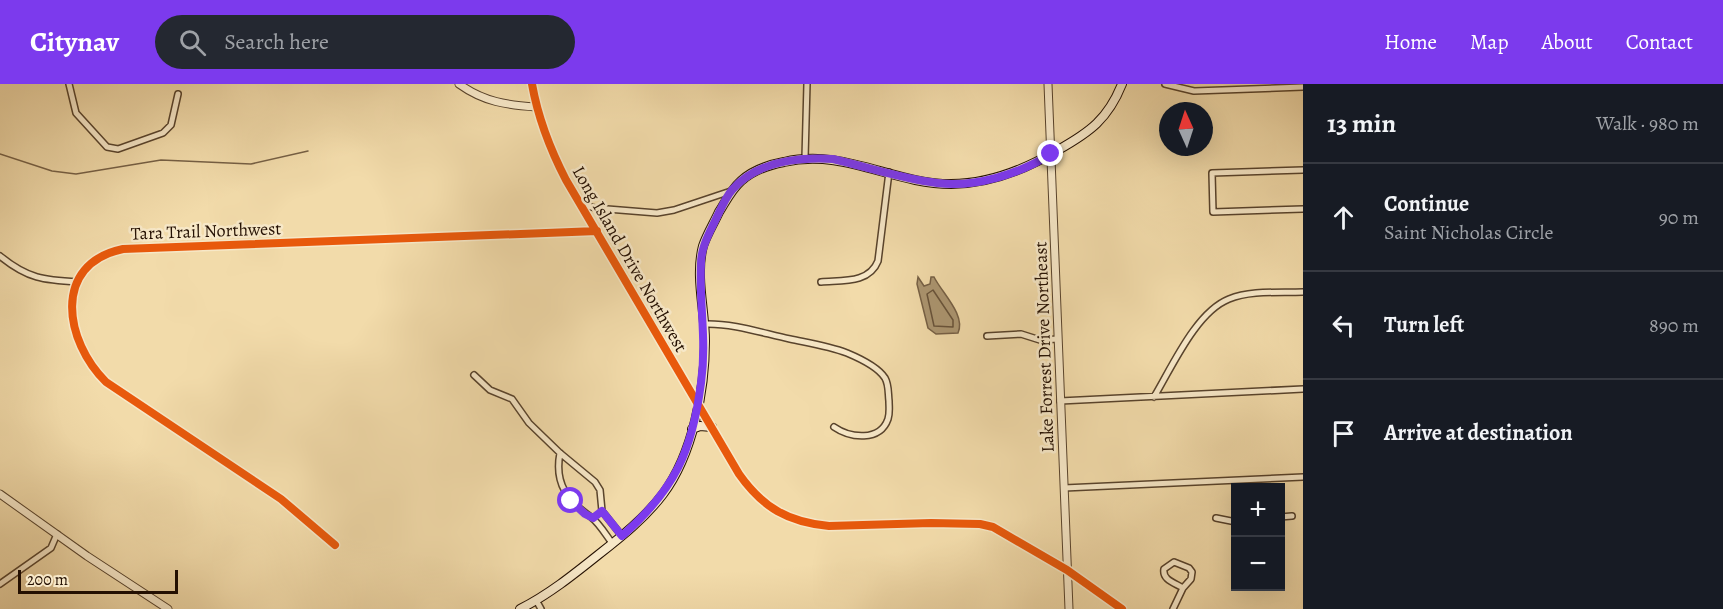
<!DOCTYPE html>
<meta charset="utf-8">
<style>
body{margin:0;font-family:Alegreya,serif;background:#242831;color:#f1f3f6}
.controls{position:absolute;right:18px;bottom:18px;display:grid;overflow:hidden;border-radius:0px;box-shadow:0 6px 24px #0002}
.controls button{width:54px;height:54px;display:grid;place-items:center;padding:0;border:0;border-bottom:2px solid #363941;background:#171b24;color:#f1f3f6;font:30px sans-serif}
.compass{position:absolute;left:1159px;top:18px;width:54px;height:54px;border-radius:50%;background:#171b24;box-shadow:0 6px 24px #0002;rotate:357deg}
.scale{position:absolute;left:18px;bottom:15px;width:160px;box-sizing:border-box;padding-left:6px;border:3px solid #241002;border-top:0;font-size:16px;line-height:21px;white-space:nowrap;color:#241002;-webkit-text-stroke:4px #f7e8c8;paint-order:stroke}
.stop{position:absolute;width:18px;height:18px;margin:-14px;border:4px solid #7c3aed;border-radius:50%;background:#fff}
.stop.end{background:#7c3aed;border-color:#fff;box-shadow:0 2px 6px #0008}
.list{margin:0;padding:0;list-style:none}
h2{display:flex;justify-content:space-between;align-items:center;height:78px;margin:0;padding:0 24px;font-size:26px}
h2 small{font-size:20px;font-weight:400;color:#9ea1a6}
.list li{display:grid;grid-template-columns:39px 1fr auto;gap:18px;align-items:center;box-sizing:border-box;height:108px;padding:0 24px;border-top:2px solid #363941}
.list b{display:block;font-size:22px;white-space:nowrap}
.list p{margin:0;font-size:20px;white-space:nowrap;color:#9ea1a6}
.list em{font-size:20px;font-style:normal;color:#9ea1a6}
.icon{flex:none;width:33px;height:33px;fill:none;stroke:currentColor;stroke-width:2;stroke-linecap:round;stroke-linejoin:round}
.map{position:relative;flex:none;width:1303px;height:525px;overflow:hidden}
header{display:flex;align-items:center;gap:36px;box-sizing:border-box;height:84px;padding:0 30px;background:#7c3aed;color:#fff}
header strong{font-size:28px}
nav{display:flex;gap:33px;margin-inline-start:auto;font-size:21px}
.search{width:420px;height:54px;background:#242831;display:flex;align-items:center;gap:15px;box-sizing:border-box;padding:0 21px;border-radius:33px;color:#9ea1a6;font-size:22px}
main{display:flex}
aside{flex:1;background:#171b24}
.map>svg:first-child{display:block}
</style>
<header>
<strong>Citynav</strong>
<div class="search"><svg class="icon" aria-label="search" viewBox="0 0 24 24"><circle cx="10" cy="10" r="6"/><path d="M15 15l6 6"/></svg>Search here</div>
<nav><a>Home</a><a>Map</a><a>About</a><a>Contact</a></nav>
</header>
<main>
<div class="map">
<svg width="1303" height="525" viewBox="0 0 1303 525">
<rect width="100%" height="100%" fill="#f2dbaa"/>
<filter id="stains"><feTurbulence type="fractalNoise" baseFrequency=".00333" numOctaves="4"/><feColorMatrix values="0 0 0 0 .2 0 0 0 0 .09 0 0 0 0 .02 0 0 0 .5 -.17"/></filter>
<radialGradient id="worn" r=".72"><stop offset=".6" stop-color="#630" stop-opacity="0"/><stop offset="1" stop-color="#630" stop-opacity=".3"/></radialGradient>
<!-- water -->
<path fill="#ac9671" stroke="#766045" stroke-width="1.5" d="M918,193L924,202L930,200L931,193H934C942,209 966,231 958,249L936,250L928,244L917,200Z"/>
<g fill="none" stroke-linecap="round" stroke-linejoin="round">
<!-- shore -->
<path stroke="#68533a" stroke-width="1.5" d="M933,206L953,236V243L934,242L927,210Z"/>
<!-- stream -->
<path stroke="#766045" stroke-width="1.5" d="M0,70L52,87L76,90L161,76L251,80L308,67"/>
<defs>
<path id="minor" d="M69,0L76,29L107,63L118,65L163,49L171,41L178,10
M1165,0L1194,7L1303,3
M805,74L807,0
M1303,86L1212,89L1213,128L1303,125
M581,120L595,124L657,129L674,126L731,107
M0,172C28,195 44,196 78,198
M821,198C841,196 869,200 878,177L889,88
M704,240C733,239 762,249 790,255C809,259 829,262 847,269C859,274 878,283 885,294C889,301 888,309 889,317C889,323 890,329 888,335C880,358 850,354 834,343
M987,252L1021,250L1040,256L1058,255
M474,291L490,306L512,315L529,339L560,369L595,398L600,406L602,427L622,452
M1154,313C1172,283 1196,228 1229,215C1251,206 1280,209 1303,208
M1060,317L1303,305
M560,369C554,400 568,417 591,433C599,439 606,451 612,459
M1064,404L1303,393
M1280,433L1292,432
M1216,434L1236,438
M335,461L281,415L106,298C65,258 51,180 123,165L597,147
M1174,478L1189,484L1192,488L1191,495L1183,504C1175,499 1162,496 1164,485Z
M0,500L51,464L57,450
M536,516L541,525
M1173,525L1183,504"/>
<path id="tertiary" d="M459,0C484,18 507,21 536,23
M532,0C538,34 550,65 566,96L739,390C763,424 788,438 829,442L931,439L980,440L993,443L1067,486L1122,525
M1048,0L1069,525
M0,410L87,472L168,525"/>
<path id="secondary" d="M692,345L700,342L712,343
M520,525C548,511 573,491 598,471C621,453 645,434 663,410C693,370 705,305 705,257C705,226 695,192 703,162C707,150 714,139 719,128C726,117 731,106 741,97C753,86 768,81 784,78C844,64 893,100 951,100C989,100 1026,85 1058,66C1090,48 1108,35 1122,0"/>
</defs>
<!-- minor casing -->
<use href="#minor" stroke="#58432c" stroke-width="8"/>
<!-- tertiary casing -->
<use href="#tertiary" stroke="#58432c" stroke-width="9"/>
<!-- secondary casing -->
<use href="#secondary" stroke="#241002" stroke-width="10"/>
<!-- minor -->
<use href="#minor" stroke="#f7e8c8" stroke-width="5"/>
<!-- tertiary -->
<use href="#tertiary" stroke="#f7e8c8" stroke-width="7"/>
<!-- secondary -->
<use href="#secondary" stroke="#f7e8c8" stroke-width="8"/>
<defs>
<path id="cycleway" d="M532,0C538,34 550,65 566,96L739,390C763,424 788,438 829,442L931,439L980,440L993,443L1067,486L1122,525
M335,461L281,415L106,298C65,258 51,180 123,165L597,147"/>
</defs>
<!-- cycleway casing -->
<use href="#cycleway" stroke="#f7e8c8" stroke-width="11"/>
<!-- cycleway -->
<use href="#cycleway" stroke="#e8590c" stroke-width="8"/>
</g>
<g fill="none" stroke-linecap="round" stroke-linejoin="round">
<!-- route -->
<path stroke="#7c3aed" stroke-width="8" d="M571,417L585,430L593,434L602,427L622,452C675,405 692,368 701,299C707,256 699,221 701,180C701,164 708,152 715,137C720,127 725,114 732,106C757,77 798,73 833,75C867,83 902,95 937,99C975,104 1019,90 1051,70"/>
</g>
<g text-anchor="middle" stroke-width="5" stroke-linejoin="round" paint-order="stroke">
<!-- street labels -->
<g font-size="18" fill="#241002" stroke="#f7e8c8">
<text transform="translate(206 147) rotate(-2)" y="6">Tara Trail Northwest</text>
<text transform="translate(630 175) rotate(60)" y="6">Long Island Drive Northwest</text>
<text transform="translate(1044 263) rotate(-92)" y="6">Lake Forrest Drive Northeast</text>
</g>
</g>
<rect width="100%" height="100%" filter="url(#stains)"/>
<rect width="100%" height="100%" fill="url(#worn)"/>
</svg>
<div class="controls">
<button>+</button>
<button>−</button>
</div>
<svg class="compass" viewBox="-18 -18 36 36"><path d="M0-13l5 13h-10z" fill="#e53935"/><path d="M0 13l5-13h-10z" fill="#9ea1a6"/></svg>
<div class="scale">200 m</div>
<div class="stop" style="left:571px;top:417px"></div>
<div class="stop end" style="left:1051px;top:70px"></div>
</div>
<aside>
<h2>13 min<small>Walk · 980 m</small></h2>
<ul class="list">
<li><svg class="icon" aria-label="ahead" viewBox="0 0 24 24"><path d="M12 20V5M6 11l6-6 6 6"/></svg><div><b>Continue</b><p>Saint Nicholas Circle</p></div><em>90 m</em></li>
<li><svg class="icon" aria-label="left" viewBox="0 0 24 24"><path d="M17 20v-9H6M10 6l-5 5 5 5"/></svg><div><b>Turn left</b></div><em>890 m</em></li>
<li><svg class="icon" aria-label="arrive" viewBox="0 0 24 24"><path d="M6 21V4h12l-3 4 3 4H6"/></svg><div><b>Arrive at destination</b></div></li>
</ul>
</aside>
</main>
